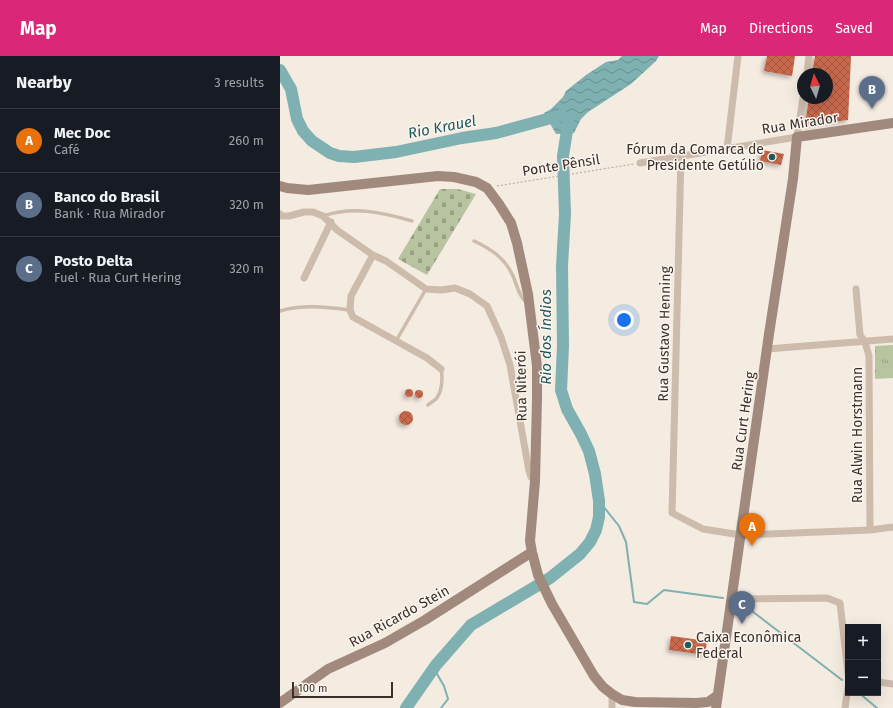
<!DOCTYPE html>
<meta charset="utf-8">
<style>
body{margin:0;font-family:"Fira Sans",sans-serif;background:#242831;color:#f1f3f6}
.controls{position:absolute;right:12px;bottom:12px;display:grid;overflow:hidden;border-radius:0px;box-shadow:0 4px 16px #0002}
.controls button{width:36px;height:36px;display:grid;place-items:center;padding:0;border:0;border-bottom:1px solid #363941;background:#171b24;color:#f1f3f6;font:20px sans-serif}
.compass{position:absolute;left:517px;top:12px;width:36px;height:36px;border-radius:50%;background:#171b24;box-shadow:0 4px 16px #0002;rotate:355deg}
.scale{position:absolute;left:12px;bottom:10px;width:101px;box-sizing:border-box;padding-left:4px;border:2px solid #3b302b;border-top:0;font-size:11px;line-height:14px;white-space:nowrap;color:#3b302b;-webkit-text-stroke:3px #fbf5ee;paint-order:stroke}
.you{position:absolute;left:344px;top:264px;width:14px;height:14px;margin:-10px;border:3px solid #fff;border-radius:50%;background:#1a73e8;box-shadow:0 0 0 6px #1a73e833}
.badge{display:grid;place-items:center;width:26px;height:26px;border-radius:50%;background:#db2777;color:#fff;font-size:13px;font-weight:700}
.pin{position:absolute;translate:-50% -33px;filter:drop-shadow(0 1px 2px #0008)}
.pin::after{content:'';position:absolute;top:21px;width:14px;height:12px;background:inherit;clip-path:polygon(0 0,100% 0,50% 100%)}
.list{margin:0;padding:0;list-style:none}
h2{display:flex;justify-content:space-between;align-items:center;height:52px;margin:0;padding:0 16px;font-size:17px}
h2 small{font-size:13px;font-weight:400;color:#9ea1a6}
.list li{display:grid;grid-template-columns:26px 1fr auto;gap:12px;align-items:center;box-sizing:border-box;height:64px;padding:0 16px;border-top:1px solid #363941}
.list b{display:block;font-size:15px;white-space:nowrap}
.list p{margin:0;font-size:13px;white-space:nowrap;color:#9ea1a6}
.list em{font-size:13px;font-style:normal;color:#9ea1a6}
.map{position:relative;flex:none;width:613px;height:652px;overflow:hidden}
header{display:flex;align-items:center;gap:24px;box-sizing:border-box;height:56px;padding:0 20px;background:#db2777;color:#fff}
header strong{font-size:19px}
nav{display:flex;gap:22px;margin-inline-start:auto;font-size:14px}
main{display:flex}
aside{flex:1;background:#171b24}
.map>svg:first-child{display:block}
</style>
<header>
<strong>Map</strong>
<nav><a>Map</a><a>Directions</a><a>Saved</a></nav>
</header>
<main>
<aside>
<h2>Nearby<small>3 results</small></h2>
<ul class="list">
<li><span class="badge" style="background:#e8710a">A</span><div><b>Mec Doc</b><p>Café</p></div><em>260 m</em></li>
<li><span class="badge" style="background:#5c6f8a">B</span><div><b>Banco do Brasil</b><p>Bank · Rua Mirador</p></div><em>320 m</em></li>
<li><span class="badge" style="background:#5c6f8a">C</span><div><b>Posto Delta</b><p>Fuel · Rua Curt Hering</p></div><em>320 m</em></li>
</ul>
</aside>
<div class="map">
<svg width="613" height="652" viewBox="0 0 613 652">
<defs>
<pattern id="cemetery-stones" width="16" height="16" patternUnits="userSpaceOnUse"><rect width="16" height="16" fill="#b8c4a0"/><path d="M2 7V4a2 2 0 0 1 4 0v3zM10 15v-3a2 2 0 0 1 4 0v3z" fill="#97a083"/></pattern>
<pattern id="park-tufts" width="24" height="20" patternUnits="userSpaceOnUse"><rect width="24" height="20" fill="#b8c4a0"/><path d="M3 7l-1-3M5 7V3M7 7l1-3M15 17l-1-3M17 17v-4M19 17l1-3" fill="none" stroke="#97a083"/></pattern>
<pattern id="water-waves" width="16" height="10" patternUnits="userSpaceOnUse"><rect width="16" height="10" fill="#7fb0b2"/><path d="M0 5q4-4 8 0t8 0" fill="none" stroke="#699091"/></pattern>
<pattern id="building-cross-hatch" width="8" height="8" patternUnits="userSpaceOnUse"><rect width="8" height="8" fill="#c8694b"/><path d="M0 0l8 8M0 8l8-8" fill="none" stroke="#a4573f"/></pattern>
<filter id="shadow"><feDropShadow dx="-2.5" dy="2.5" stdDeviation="2" flood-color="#0004"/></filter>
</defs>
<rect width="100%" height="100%" fill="#f4ebe1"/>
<!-- cemetery -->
<path fill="url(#cemetery-stones)" d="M160,133H178L196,138L147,219L118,203Z"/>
<!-- park -->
<path fill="url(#park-tufts)" d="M613,289V322L595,323V290Z"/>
<!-- water -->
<path fill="url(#water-waves)" d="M342,0H379L376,5L351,28L308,56L301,63L294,77L276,78L264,57L271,53L283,41L286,35L306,19L326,6L338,4Z"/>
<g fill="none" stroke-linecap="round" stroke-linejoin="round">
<!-- stream -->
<path stroke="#7fb0b2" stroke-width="2" d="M0,23L7,25
M319,445L339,470L346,486L354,546L367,548L384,534L443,542
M468,552L562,624
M156,609L157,618L164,630L168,643L161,652
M579,637L597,652"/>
<!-- river -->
<path stroke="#7fb0b2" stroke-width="12" d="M0,14L11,33L17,63L23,75L32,85L50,97L59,100L74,101L116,96L182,82L216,77L282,59
M126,652L156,609L191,569L270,522L300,498L310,486L316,474L319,461V445L315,418L309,395L301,378L287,353L281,334L283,290L282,210L285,158L283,100L289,62"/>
</g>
<!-- building -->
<path fill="url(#building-cross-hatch)" filter="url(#shadow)" d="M487,0H515L512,20L484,15Z
M535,0H571L568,64L525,69L529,42H547V18H532Z
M482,94L504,98L501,109L480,105Z
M125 337a4 4 0 1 1 8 0a4 4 0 1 1-8 0Z
M135 338a4 4 0 1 1 8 0a4 4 0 1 1-8 0Z
M119 362a7 7 0 1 1 14 0a7 7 0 1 1-14 0Z
M391,580L427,585L425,599L389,594Z"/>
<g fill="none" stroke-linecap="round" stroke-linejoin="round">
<!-- path -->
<path stroke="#b9a596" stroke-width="1" stroke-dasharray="2 2" stroke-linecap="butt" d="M217,130L354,108"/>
<!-- lane -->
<path stroke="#cdbbac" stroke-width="3.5" d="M43,160C74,150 101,156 132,165
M194,185C211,193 225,202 233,220C237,229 239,241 247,247
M0,255C23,248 46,251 70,254
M116,285L146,233
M148,349C150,347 154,345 156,343C162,336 163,322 161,313"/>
<!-- street -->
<path stroke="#cdbbac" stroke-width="7" d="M527,18L529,0
M447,93L458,0
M401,100L392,457L423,473L461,479L590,474L613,471
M360,107L517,81L523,42
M0,158L2,160H9L24,156H33L43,160L57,174L93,199L106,205L146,233L161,234L175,232L190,238L207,250L221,281L230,309L249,415L251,421L255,425
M93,199L71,240L70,254L73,261L147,302L161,313
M24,222L51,166
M576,233L580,279L585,286L589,300L590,474
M487,293L613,283
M452,543L547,542L560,547L568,617
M598,626L613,628
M332,652V638
M565,652L568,631"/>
<!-- secondary -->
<path stroke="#a18a7d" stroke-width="10" d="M0,130L7,132L28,134L158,120L174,121L196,126L207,132L219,148L231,167L237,187L248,238L257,310V344L255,425L250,485L252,496L258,519L272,548L314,620L323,631L332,638L342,644L355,646L416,647L428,646L438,639
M0,647L48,613L105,587L145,564L252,496
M436,652L489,278L513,123L517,81L613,67"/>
</g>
<!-- markers -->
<g fill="#1f5a5e" stroke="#fbf5ee" stroke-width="1.5">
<circle cx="492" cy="101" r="4"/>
<circle cx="408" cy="589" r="4"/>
</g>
<g text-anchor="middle" stroke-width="3" stroke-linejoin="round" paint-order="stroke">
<!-- street labels -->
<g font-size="14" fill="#3b302b" stroke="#fbf5ee">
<text transform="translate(520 67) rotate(-9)" y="5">Rua Mirador</text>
<text transform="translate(281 109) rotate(-9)" y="5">Ponte Pênsil</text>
<text transform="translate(384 278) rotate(-89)" y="5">Rua Gustavo Henning</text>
<text transform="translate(241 330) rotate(-91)" y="5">Rua Niterói</text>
<text transform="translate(463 365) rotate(-82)" y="5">Rua Curt Hering</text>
<text transform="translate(577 379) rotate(-90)" y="5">Rua Alwin Horstmann</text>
<text transform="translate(119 560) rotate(-29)" y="5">Rua Ricardo Stein</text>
</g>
<!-- poi labels -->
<g font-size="14" fill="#3b302b" stroke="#fbf5ee" text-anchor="end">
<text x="484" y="98">Fórum da Comarca de<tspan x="484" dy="16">Presidente Getúlio</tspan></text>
<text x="416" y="586" text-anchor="start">Caixa Econômica<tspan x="416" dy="16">Federal</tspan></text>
</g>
<!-- water labels -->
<g font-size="15" font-style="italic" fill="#1f5a5e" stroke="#fbf5ee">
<text transform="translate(162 71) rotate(-11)" y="5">Rio Krauel</text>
<text transform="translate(266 281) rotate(-90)" y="5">Rio dos Índios</text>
</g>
</g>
</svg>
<div class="controls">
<button>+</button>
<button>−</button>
</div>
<svg class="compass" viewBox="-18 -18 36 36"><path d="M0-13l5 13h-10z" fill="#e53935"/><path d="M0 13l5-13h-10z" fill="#9ea1a6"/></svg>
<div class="scale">100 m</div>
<div class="you"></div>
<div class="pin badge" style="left:472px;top:490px;background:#e8710a">A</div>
<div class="pin badge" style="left:592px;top:53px;background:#5c6f8a">B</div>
<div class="pin badge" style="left:462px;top:568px;background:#5c6f8a">C</div>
</div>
</main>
